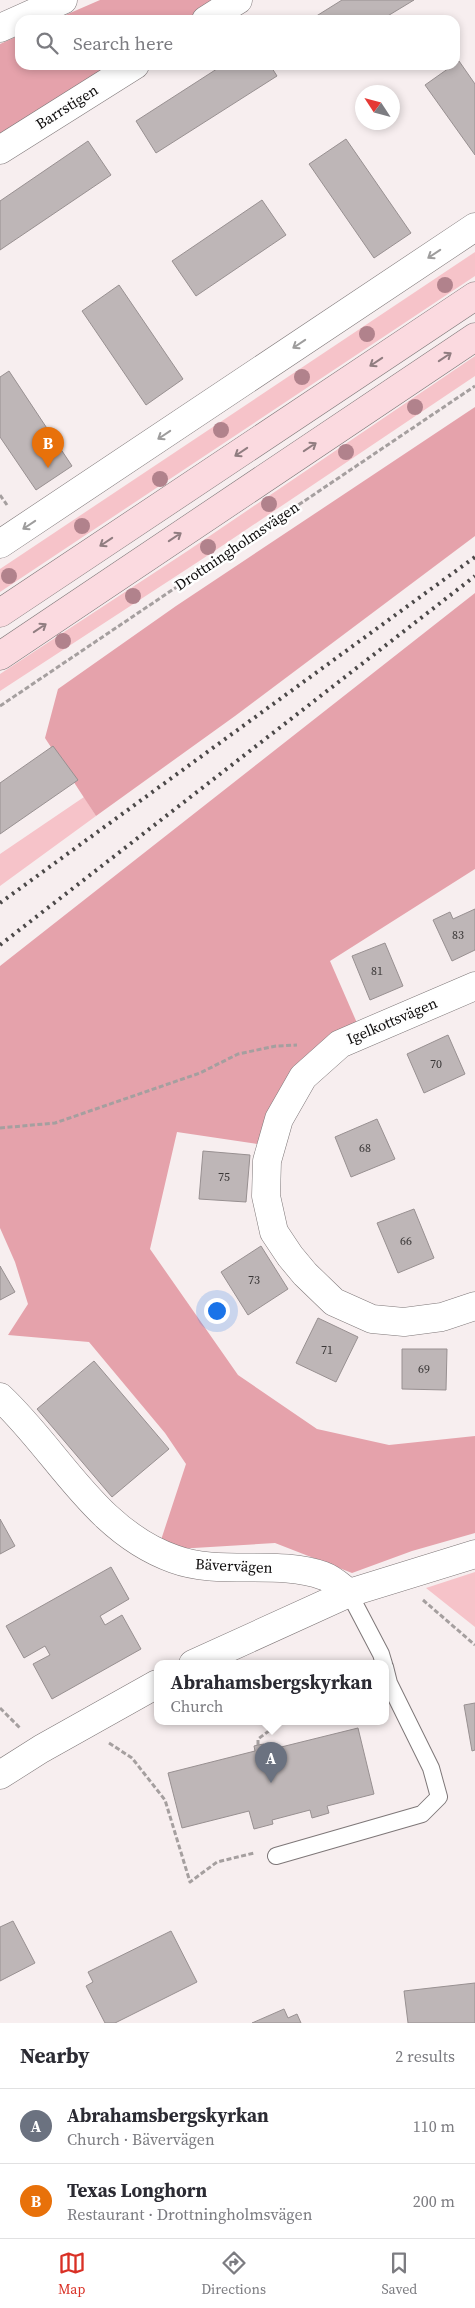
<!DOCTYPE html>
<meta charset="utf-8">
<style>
body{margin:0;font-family:"Source Serif 4",serif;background:#f7f7f7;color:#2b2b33}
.compass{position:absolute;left:355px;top:85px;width:45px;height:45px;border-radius:50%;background:#fff;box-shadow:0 2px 8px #0003;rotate:306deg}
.you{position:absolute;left:216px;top:1310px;width:18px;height:18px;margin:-12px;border:4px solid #fff;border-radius:50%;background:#1a73e8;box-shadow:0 0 0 8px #1a73e833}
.badge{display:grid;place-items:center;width:32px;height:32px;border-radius:50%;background:#d93025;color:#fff;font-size:16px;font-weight:700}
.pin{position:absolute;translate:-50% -41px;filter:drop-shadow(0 1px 2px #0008)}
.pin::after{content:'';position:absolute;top:26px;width:18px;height:15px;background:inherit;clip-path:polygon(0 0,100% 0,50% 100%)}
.popup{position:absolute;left:154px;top:1660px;width:235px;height:65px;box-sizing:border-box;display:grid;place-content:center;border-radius:10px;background:#fff;filter:drop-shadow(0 1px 4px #0005);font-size:16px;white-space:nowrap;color:#7c7c81}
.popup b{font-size:19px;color:#2b2b33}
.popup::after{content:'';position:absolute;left:50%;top:100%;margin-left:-10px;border:10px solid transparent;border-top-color:#fff}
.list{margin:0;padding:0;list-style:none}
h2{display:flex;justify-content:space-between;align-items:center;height:65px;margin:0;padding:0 20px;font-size:21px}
h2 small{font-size:16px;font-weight:400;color:#7c7c81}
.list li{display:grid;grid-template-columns:32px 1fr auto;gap:15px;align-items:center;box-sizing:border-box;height:75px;padding:0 20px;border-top:1px solid #e1e1e2}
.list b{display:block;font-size:19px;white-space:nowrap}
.list p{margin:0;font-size:16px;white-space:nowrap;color:#7c7c81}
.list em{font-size:16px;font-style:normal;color:#7c7c81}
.icon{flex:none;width:28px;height:28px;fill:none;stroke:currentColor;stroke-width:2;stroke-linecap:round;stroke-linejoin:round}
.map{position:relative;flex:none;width:475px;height:2023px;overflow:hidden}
.search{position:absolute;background:#fff;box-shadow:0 2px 8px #0003;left:15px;right:15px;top:15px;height:55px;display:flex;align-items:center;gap:12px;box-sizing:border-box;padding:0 18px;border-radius:15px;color:#7c7c81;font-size:19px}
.sheet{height:215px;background:#fff}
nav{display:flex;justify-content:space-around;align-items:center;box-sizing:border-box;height:70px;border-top:1px solid #e1e1e2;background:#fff;font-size:14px;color:#7c7c81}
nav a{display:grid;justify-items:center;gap:2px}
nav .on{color:#d93025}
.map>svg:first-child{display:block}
</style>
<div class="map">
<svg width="475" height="2023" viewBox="0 0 475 2023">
<rect width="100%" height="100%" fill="#f7eeef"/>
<!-- green -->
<path fill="#f6c3c9" d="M475,252V276L0,592V569Z
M475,356V376L210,554L0,691V674L189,550Z
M84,797L96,816L0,886V854Z
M475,1572V1627L426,1588Z"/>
<!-- forest -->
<path fill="#e5a2ab" d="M100,0H230L198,20H54Z
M20,35V65H125L0,142V44Z
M475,407V536L235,716L96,816L45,738L58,689L176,606Z
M475,593V869L330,961L357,1023L294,1068L257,1144L177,1132L150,1249L238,1375L317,1429L389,1445L475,1436V1533L412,1551L352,1573L275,1543L177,1549L161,1540L186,1464L165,1433L89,1342L8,1335L28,1304L15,1262L0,1228V966Z"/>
<!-- building -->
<path fill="#beb6b7" stroke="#989091" d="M342,0H414L381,20H310Z
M459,61L475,84V155L425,85Z
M223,65H270L277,76L156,153L136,121Z
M346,139L411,233L374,258L309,164Z
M88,141L111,175L0,250V201Z
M262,200L286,235L196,296L172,261Z
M119,285L183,379L146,405L82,311Z
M9,371L72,466L36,490L0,437V377Z
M53,746L78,780L0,834V783Z
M475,909V950L452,961L433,920L450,912L453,919Z
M385,943L403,986L370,1000L352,956Z
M448,1035L465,1074L424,1093L407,1054Z
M377,1119L395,1159L351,1177L335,1137Z
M203,1151L250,1155L246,1202L199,1199Z
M414,1209L434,1258L398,1273L377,1223Z
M261,1246L288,1289L248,1315L221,1272Z
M0,1266L15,1292L0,1300Z
M318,1318L358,1337L336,1382L296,1363Z
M402,1349H447L446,1390L402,1389Z
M94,1361L169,1449L112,1497L37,1409Z
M0,1519L15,1546L0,1554Z
M111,1567L129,1599L100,1616L105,1625L122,1615L141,1649L52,1699L33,1664L50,1655L45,1646L24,1658L6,1626Z
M475,1703V1750L472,1751L464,1705Z
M358,1728L374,1794L327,1806L329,1813L312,1818L310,1810L272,1820L273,1824L254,1829L249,1811L182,1828L168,1773L255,1751L254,1746L258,1745L264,1744L265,1751Z
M13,1921L35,1963L0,1981V1927Z
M171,1931L197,1982L115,2023H105L86,1986L93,1982L88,1972Z
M475,1983V2023H408L404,1991Z
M284,2009L288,2018L297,2014L301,2023H252Z"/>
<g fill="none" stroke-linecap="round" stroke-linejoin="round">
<defs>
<path id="lane" d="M349,1593L381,1654L384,1664
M276,1856L422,1814L439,1797L431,1768L389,1683L385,1667"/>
<path id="street" d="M206,20L238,0
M0,28L63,0
M0,150L135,65
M0,544L475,227
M475,986L340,1044L303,1077L279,1119L267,1161L266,1196L274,1232L290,1256L305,1274L334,1302L372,1319L404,1322L442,1317L475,1306
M0,1397C58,1451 95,1531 174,1559C220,1576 277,1559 324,1576C333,1579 342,1588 349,1593
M193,1664L349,1593L475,1554
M0,1775L41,1749L157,1684"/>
<path id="secondary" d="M0,613L475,296
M0,656L475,337"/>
</defs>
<!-- lane casing -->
<use href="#lane" stroke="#7e7778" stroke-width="18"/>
<!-- street casing -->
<use href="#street" stroke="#7e7778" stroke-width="29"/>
<!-- secondary casing -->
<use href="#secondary" stroke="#7e7778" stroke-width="29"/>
<!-- path -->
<path stroke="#a59f9f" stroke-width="3" stroke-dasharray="5 2.5" stroke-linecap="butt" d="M0,495L7,505
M0,706L475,386
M0,1128L55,1123L200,1073L238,1054L276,1046L297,1045
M423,1600L475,1645
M0,1708L21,1729
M109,1743L132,1758L165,1800L190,1882L217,1862L254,1853
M258,1745V1739L281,1722"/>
<!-- lane -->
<use href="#lane" stroke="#fff" stroke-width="16"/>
<!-- street -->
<use href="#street" stroke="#fff" stroke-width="28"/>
<!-- secondary -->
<use href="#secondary" stroke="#fbdae0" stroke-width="28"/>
<!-- rail -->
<path stroke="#4b4848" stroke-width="4" stroke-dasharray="2.5 5" stroke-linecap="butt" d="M0,903L475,557
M0,945L475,576"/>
</g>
<!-- trees -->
<g fill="#b1828c">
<circle cx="445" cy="285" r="8"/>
<circle cx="367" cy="334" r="8"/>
<circle cx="302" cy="377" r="8"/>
<circle cx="415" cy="407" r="8"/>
<circle cx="221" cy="430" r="8"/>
<circle cx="346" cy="452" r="8"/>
<circle cx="160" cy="479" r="8"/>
<circle cx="269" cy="504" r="8"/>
<circle cx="82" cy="526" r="8"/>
<circle cx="208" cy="547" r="8"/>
<circle cx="9" cy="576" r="8"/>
<circle cx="133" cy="596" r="8"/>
<circle cx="63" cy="641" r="8"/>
</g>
<!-- one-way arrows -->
<defs><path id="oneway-shaft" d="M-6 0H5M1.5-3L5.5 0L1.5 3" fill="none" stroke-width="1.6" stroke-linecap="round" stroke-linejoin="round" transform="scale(1.25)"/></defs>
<g stroke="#9e9d9d">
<use href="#oneway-shaft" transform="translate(434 254) rotate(146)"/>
<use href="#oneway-shaft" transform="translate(299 344) rotate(146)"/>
<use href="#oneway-shaft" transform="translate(164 435) rotate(146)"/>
<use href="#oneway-shaft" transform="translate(29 525) rotate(146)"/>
</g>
<g stroke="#907d80">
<use href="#oneway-shaft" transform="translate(445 357) rotate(-34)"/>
<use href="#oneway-shaft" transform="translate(376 362) rotate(146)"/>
<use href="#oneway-shaft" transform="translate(310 447) rotate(-34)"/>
<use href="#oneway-shaft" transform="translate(241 452) rotate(146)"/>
<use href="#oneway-shaft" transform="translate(175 537) rotate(-34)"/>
<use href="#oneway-shaft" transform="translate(106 542) rotate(146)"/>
<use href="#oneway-shaft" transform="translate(40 628) rotate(-34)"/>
</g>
<g text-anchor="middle" stroke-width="5" stroke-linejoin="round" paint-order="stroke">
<!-- number labels -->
<g font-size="12" fill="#393636">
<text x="458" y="939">83</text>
<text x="377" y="975">81</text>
<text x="436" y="1068">70</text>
<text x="365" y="1152">68</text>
<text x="224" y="1181">75</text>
<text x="406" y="1245">66</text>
<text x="254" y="1284">73</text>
<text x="327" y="1354">71</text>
<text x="424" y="1373">69</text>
</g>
<!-- street labels -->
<g font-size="15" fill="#0d0b0b" stroke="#fefefe">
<text transform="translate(67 107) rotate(-32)" y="5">Barrstigen</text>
<text transform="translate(237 546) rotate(-34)" y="5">Drottningholmsvägen</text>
<text transform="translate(392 1021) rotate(-23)" y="5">Igelkottsvägen</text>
<text transform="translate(234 1566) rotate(3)" y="5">Bävervägen</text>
</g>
</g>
</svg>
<svg class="compass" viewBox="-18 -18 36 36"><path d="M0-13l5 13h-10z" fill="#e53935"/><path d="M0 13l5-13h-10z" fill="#7c7c81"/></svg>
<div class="you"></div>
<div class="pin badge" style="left:271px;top:1783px;background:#6b7280">A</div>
<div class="popup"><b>Abrahamsbergskyrkan</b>Church</div>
<div class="pin badge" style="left:48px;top:468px;background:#e8710a">B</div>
<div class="search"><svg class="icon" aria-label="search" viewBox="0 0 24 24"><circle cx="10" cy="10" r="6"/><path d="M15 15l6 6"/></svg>Search here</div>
</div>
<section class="sheet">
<h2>Nearby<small>2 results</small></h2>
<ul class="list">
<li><span class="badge" style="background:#6b7280">A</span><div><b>Abrahamsbergskyrkan</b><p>Church · Bävervägen</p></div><em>110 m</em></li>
<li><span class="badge" style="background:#e8710a">B</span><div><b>Texas Longhorn</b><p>Restaurant · Drottningholmsvägen</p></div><em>200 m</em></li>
</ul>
</section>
<nav>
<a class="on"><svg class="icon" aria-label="map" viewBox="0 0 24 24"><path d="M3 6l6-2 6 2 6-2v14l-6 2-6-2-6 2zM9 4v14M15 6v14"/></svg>Map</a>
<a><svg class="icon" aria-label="directions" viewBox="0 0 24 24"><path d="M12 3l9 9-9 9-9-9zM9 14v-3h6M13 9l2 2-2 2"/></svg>Directions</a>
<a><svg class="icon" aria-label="saved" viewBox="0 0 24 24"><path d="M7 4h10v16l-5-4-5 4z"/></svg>Saved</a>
</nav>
